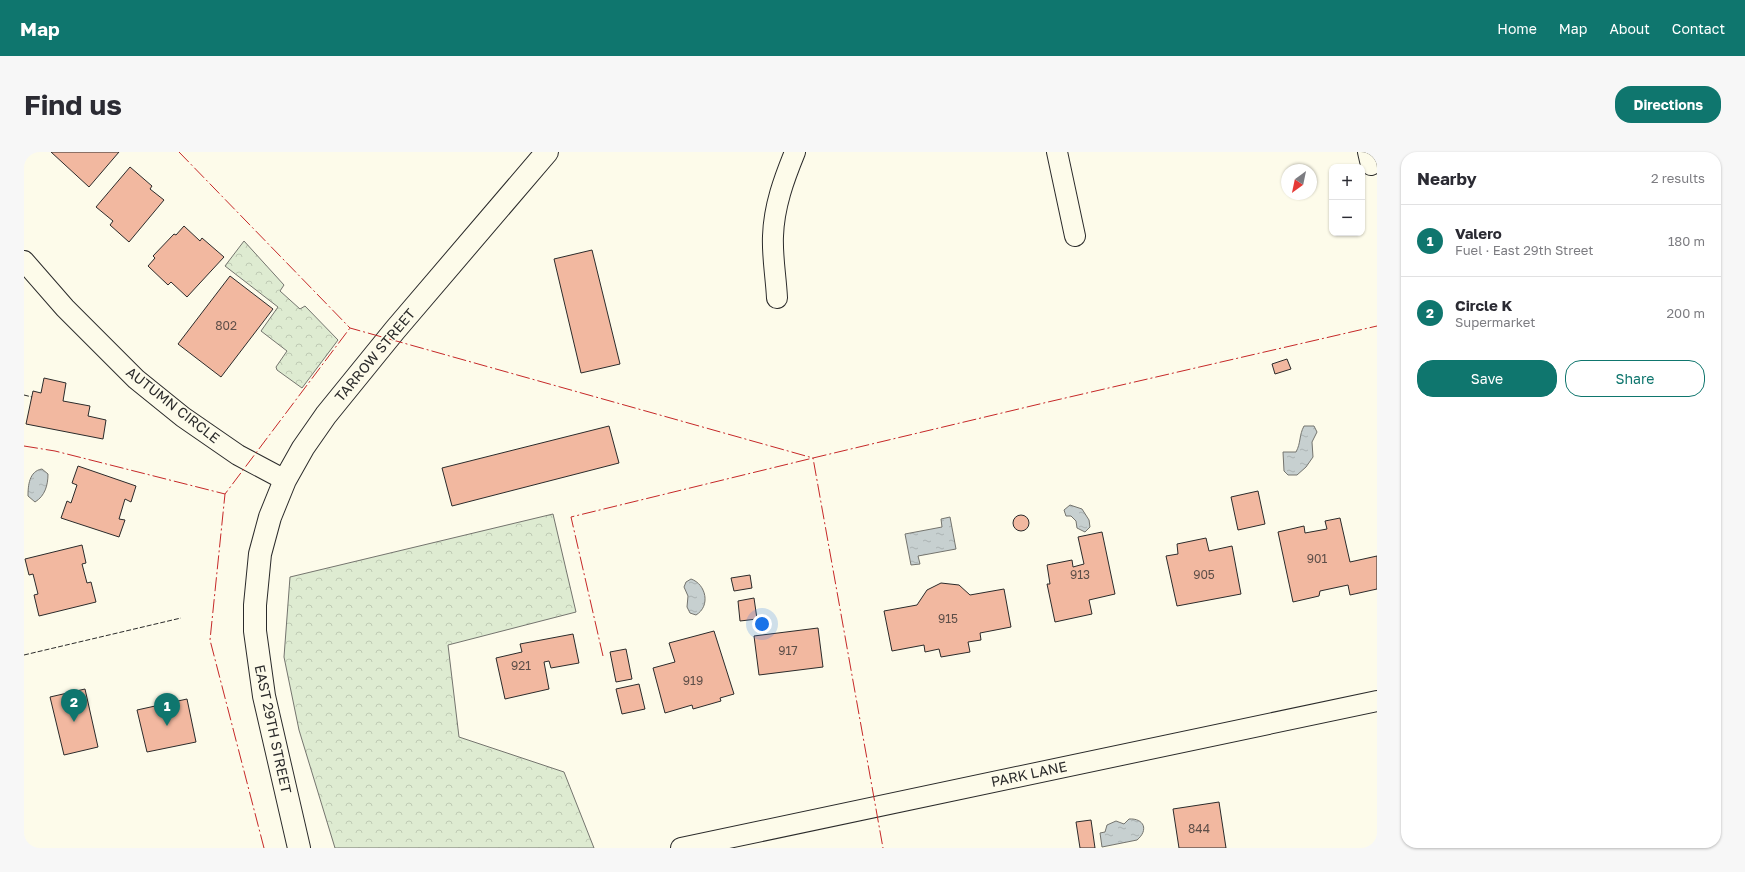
<!DOCTYPE html>
<meta charset="utf-8">
<style>
body{margin:0;font-family:"Golos Text",sans-serif;background:#f7f7f7;color:#2b2b33}
.controls{position:absolute;right:12px;top:12px;display:grid;overflow:hidden;border-radius:8px;box-shadow:0 1px 3px #0004}
.controls button{width:36px;height:36px;display:grid;place-items:center;padding:0;border:0;border-bottom:1px solid #e1e1e2;background:#fff;color:#2b2b33;font:20px sans-serif}
.compass{position:absolute;left:1257px;top:12px;width:36px;height:36px;border-radius:50%;background:#fff;box-shadow:0 1px 3px #0004;rotate:213deg}
.you{position:absolute;left:738px;top:472px;width:14px;height:14px;margin:-10px;border:3px solid #fff;border-radius:50%;background:#1a73e8;box-shadow:0 0 0 6px #1a73e833}
.badge{display:grid;place-items:center;width:26px;height:26px;border-radius:50%;background:#0f766e;color:#fff;font-size:13px;font-weight:700}
.pin{position:absolute;translate:-50% -33px;filter:drop-shadow(0 1px 2px #0008)}
.pin::after{content:'';position:absolute;top:21px;width:14px;height:12px;background:inherit;clip-path:polygon(0 0,100% 0,50% 100%)}
.list{margin:0;padding:0;list-style:none}
h2{display:flex;justify-content:space-between;align-items:center;height:52px;margin:0;padding:0 16px;font-size:17px}
h2 small{font-size:13px;font-weight:400;color:#7c7c81}
.list li{display:grid;grid-template-columns:26px 1fr auto;gap:12px;align-items:center;box-sizing:border-box;height:72px;padding:0 16px;border-top:1px solid #e1e1e2}
.list b{display:block;font-size:15px;white-space:nowrap}
.list p{margin:0;font-size:13px;white-space:nowrap;color:#7c7c81}
.list em{font-size:13px;font-style:normal;color:#7c7c81}
.actions{display:flex;gap:8px;padding:12px 16px}
.actions a{flex:1;padding:9px 0;border:1px solid #0f766e;border-radius:16px;text-align:center;font-size:14px;color:#0f766e}
.actions .main{background:#0f766e;color:#fff}
.map{position:relative;flex:none;width:1353px;height:696px;overflow:hidden;border-radius:16px}
header{display:flex;align-items:center;gap:24px;box-sizing:border-box;height:56px;padding:0 20px;background:#0f766e;color:#fff}
header strong{font-size:19px}
nav{display:flex;gap:22px;margin-inline-start:auto;font-size:14px}
.intro{display:flex;align-items:center;justify-content:space-between;box-sizing:border-box;height:96px;padding:0 24px}
h1{margin:0;font-size:28px}
.button{padding:10px 18px;border-radius:16px;background:#0f766e;color:#fff;font-size:14px;font-weight:700}
main{display:flex;gap:24px;padding:0 24px}
aside{flex:1;background:#fff;border-radius:16px;box-shadow:0 1px 3px #0004}
.map>svg:first-child{display:block}
</style>
<header>
<strong>Map</strong>
<nav><a>Home</a><a>Map</a><a>About</a><a>Contact</a></nav>
</header>
<div class="intro"><h1>Find us</h1><a class="button">Directions</a></div>
<main>
<div class="map">
<svg width="1353" height="696" viewBox="0 0 1353 696">
<defs>
<pattern id="forest-crowns" width="20" height="18" patternUnits="userSpaceOnUse"><rect width="20" height="18" fill="#deebd1"/><path d="M2 6a3 3 0 1 1 6 0M12 15a3 3 0 1 1 6 0" fill="none" stroke="#bfcab4"/></pattern>
<pattern id="water-ripples" width="26" height="14" patternUnits="userSpaceOnUse"><rect width="26" height="14" fill="#c7d0d0"/><path d="M2 4q2-2 4 0t4 0M15 11q2-2 4 0t4 0" fill="none" stroke="#abb3b3"/></pattern>
</defs>
<rect width="100%" height="100%" fill="#fdfbea"/>
<!-- forest -->
<path fill="url(#forest-crowns)" stroke="#74746e" d="M220,89L260,133L256,139L276,157L281,154L314,188L278,236L253,218L252,215L263,199L237,179L254,155L201,114Z
M529,362L552,460L424,493L435,585L540,620L570,696H311L275,578L260,505L266,425Z"/>
<!-- water -->
<path fill="url(#water-ripples)" stroke="#74746e" d="M1280,274H1290L1293,280L1288,290L1289,305L1282,315L1273,323H1264L1260,319L1259,300H1272C1277,291 1275,283 1280,274Z
M18,317L24,322C24,333 21,344 11,350L4,344C4,334 5,319 18,317Z
M1046,353L1058,357L1065,368L1066,375L1061,380L1053,376L1052,369L1047,364H1042L1040,358Z
M926,365L932,397L894,404L896,412L887,413L881,382L918,375L917,367Z
M667,427C682,432 687,454 672,463L666,461L663,455L664,444L660,435L662,430Z
M1105,667C1120,666 1125,678 1113,688L1078,695L1076,681L1081,680L1083,673L1092,669L1100,672Z"/>
<!-- building -->
<path fill="#f2b8a0" stroke="#2b2b2b" d="M27,0H95L65,35Z
M106,15L128,34L126,37L140,48L105,90L86,73L89,69L72,55Z
M160,74L176,89L178,86L200,105L163,145L147,130L144,133L124,114L131,106L129,104L150,82L152,83Z
M568,98L596,212L557,221L530,107Z
M206,124L249,157L197,225L154,192Z
M1263,207L1267,217L1251,222L1248,212Z
M20,226L42,231L39,249L66,254L64,264L82,268L79,287L2,272L9,239L17,241Z
M585,274L595,311L428,354L418,316Z
M54,314L112,334L107,350L101,347L95,367L101,368L95,385L37,366L43,349L47,351L53,333L48,331Z
M1234,339L1241,372L1214,378L1207,345Z
M989 371a8 8 0 1 1 16 0a8 8 0 1 1-16 0Z
M1316,366L1326,410L1353,404V437L1326,443L1324,433L1296,439L1295,444L1269,450L1254,380L1280,374L1281,381L1303,377L1301,369Z
M1078,380L1091,442L1065,448L1068,462L1031,470L1023,432H1026L1023,413L1048,408L1049,415L1060,412L1054,385Z
M1182,386L1185,399L1208,394L1217,442L1153,454L1142,404L1154,402L1153,392Z
M58,393L62,411L58,412L63,431L67,430L72,450L15,464L10,443L14,442L9,422L5,423L1,407Z
M726,423L728,436L710,439L707,426Z
M917,431L935,433L946,443L980,437L987,475L956,481L957,488L944,490L946,500L917,505L915,497L901,500L900,493L868,499L860,459L893,453L903,438Z
M730,446L733,467L716,469L714,449Z
M794,476L799,515L735,523L730,484Z
M690,479L710,542L696,546L697,549L669,557L668,553L641,561L629,516L651,510L645,491Z
M549,482L555,511L527,516L525,509L520,510L525,537L481,547L472,506L498,500L496,492Z
M602,497L608,527L592,530L586,500Z
M615,532L621,557L598,562L592,537Z
M61,537L74,595L40,603L26,545Z
M163,547L172,590L123,600L113,558Z
M1195,650L1202,696H1155L1149,657Z
M1067,668L1071,696H1056L1052,670Z"/>
<g fill="none" stroke-linecap="round" stroke-linejoin="round">
<defs>
<path id="minor" d="M1033,0L1051,84
M1344,0L1347,13
M0,109L41,156L112,227L159,265L214,303L261,328
M753,146C752,125 748,104 749,84C750,54 760,27 771,0
M657,696L1353,549"/>
<path id="secondary" d="M275,696L240,544L231,479V453L236,402L246,365L261,328L279,296L302,263L371,178L523,0"/>
</defs>
<!-- minor casing -->
<use href="#minor" stroke="#2b2b2b" stroke-width="22"/>
<!-- secondary casing -->
<use href="#secondary" stroke="#2b2b2b" stroke-width="24"/>
<!-- minor -->
<use href="#minor" stroke="#fdfbea" stroke-width="20"/>
<!-- secondary -->
<use href="#secondary" stroke="#fdfbea" stroke-width="22"/>
<!-- fence -->
<path stroke="#2b2b2b" stroke-width="1" stroke-dasharray="5 2" stroke-linecap="butt" d="M0,243L8,245
M0,503L157,466"/>
<!-- power -->
<path stroke="#c62828" stroke-width="1" stroke-dasharray="14 3 2 3" stroke-linecap="butt" d="M155,0L326,176L789,306L1024,250L1353,174
M0,294L31,299L201,342
M579,504L547,365L789,306L859,696
M240,696L186,488L201,342L326,176"/>
</g>
<g text-anchor="middle" stroke-width="3" stroke-linejoin="round" paint-order="stroke">
<!-- number labels -->
<g font-size="12" fill="#5d4e48">
<text x="202" y="178">802</text>
<text x="1293" y="411">901</text>
<text x="1056" y="427">913</text>
<text x="1180" y="427">905</text>
<text x="924" y="471">915</text>
<text x="764" y="503">917</text>
<text x="497" y="518">921</text>
<text x="669" y="533">919</text>
<text x="1175" y="681">844</text>
</g>
<!-- street labels -->
<g font-size="14" fill="#2b2b2b" stroke="#fdfbea">
<text transform="translate(351 203) rotate(-50)" y="5">TARROW STREET</text>
<text transform="translate(149 253) rotate(38)" y="5">AUTUMN CIRCLE</text>
<text transform="translate(249 577) rotate(78)" y="5">EAST 29TH STREET</text>
<text transform="translate(1005 622) rotate(-12)" y="5">PARK LANE</text>
</g>
</g>
</svg>
<div class="controls">
<button>+</button>
<button>−</button>
</div>
<svg class="compass" viewBox="-18 -18 36 36"><path d="M0-13l5 13h-10z" fill="#e53935"/><path d="M0 13l5-13h-10z" fill="#7c7c81"/></svg>
<div class="you"></div>
<div class="pin badge" style="left:143px;top:574px">1</div>
<div class="pin badge" style="left:50px;top:570px">2</div>
</div>
<aside>
<h2>Nearby<small>2 results</small></h2>
<ul class="list">
<li><span class="badge">1</span><div><b>Valero</b><p>Fuel · East 29th Street</p></div><em>180 m</em></li>
<li><span class="badge">2</span><div><b>Circle K</b><p>Supermarket</p></div><em>200 m</em></li>
</ul>
<div class="actions"><a class="main">Save</a><a>Share</a></div>
</aside>
</main>
